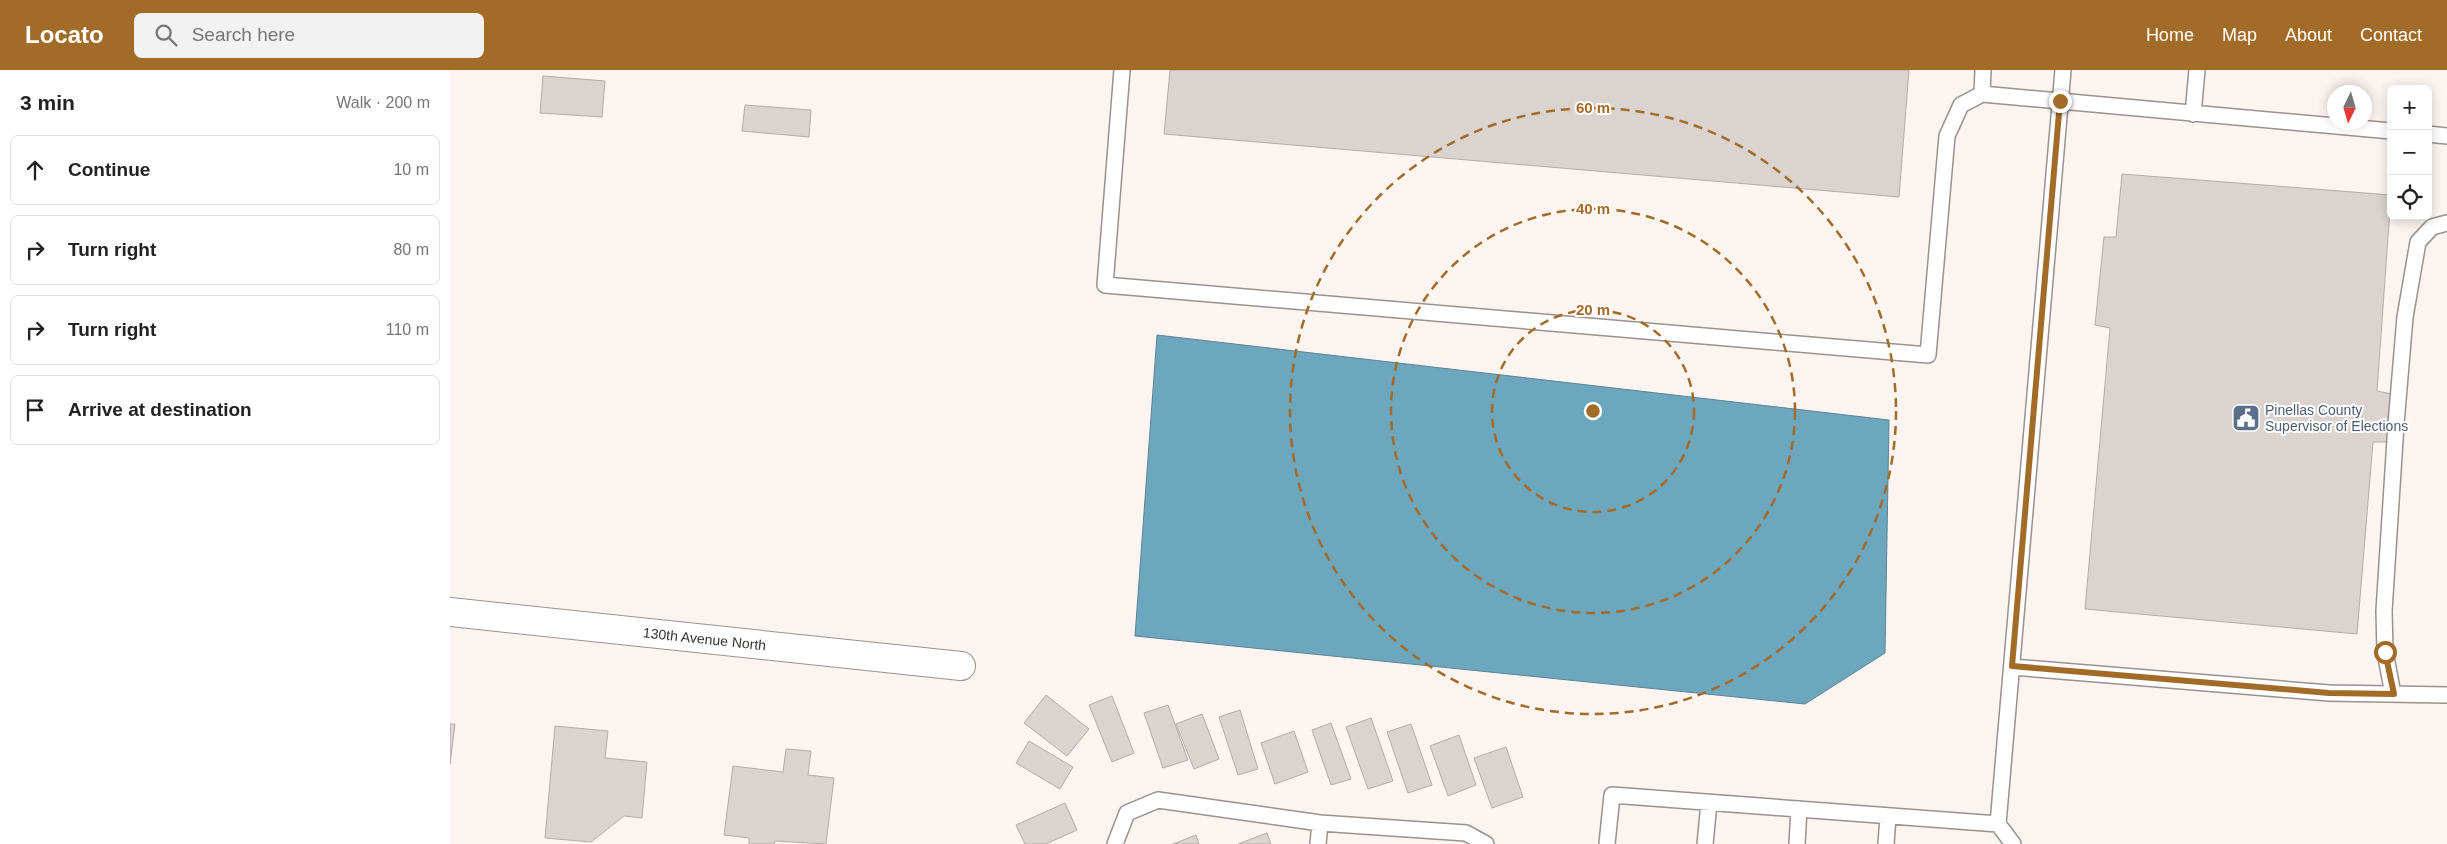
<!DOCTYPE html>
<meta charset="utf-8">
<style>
body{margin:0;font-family:Arial,sans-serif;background:#f2f2f2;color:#222}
.controls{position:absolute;right:15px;top:15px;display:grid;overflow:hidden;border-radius:8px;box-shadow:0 2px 12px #0003}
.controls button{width:45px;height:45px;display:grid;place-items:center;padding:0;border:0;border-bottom:1px solid #e0e0e0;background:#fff;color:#222;font:25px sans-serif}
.compass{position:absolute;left:1877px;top:15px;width:45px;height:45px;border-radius:50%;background:#fff;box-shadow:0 2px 12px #0003;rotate:185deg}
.stop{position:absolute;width:15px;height:15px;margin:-11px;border:4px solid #a36b28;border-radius:50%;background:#fff}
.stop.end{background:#a36b28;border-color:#fff;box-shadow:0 1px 5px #0008}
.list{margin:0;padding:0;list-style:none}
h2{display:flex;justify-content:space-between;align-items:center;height:65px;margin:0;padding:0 20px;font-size:21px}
h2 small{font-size:16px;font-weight:400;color:#767676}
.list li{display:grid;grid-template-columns:32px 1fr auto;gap:15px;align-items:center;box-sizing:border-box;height:70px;margin:0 10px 10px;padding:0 10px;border:1px solid #e0e0e0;border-radius:8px}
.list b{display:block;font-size:19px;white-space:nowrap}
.list em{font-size:16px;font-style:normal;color:#767676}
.icon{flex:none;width:28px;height:28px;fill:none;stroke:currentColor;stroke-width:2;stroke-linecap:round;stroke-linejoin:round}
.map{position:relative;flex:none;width:1997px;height:774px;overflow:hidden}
header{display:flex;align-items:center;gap:30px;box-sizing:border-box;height:70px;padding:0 25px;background:#a36b28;color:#fff}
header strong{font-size:24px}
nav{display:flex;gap:28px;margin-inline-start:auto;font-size:18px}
.search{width:350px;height:45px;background:#f2f2f2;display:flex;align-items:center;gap:12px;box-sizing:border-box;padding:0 18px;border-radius:8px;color:#767676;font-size:19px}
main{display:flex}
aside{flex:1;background:#fff}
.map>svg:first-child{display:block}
</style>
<header>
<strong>Locato</strong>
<div class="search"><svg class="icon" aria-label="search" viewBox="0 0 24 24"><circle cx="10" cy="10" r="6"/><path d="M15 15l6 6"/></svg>Search here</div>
<nav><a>Home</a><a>Map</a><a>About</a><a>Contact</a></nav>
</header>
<main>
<aside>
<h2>3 min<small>Walk · 200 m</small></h2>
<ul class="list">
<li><svg class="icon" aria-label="ahead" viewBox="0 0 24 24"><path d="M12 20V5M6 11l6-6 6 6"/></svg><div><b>Continue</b></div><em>10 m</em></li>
<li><svg class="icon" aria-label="right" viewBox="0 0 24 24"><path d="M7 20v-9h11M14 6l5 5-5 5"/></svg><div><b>Turn right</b></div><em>80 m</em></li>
<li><svg class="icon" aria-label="right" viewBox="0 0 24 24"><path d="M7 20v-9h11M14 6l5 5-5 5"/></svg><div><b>Turn right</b></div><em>110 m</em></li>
<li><svg class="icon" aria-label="arrive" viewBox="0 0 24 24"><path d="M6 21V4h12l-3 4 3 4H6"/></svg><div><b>Arrive at destination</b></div></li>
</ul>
</aside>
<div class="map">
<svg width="1997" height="774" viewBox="0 0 1997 774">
<rect width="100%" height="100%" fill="#fcf4f1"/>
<!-- water -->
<path fill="#6da7be" stroke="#5c8494" d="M707,265L1439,350L1435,583L1355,634L685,566Z"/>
<!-- building -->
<path fill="#dad3d0" stroke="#b3aca9" d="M720,0H1459L1449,127L714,64Z
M93,6L155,11L152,47L90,43Z
M295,35L361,40L359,67L292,61Z
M1672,104L1941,125L1927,321L1942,324L1937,372H1923L1907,564L1635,539L1660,258L1645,255L1654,167H1666Z
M596,625L639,659L617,686L574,653Z
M662,626L684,683L662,692L639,635Z
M718,635L738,690L713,698L694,643Z
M790,640L808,699L788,705L769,647Z
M752,644L769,689L744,699L726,654Z
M921,648L943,711L918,719L896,657Z
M881,653L901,709L881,715L862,660Z
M0,654H5L0,694Z
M961,654L982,715L958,723L937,662Z
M105,656L158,661L155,688L197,692L192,748L174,746L141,772L95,768Z
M844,661L858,702L825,714L811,673Z
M1009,665L1026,715L998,726L980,676Z
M579,671L623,697L610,719L566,693Z
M1056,677L1073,727L1042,738L1024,688Z
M336,679L361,681L358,705L384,708L376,774L325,771L324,774H299V768L274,765L283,696L333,702Z
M615,733L627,760L596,774H575L566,755Z
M817,763L821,774H788Z
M746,765L749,774H723Z"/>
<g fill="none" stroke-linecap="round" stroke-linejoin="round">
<defs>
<path id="service" d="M672,0L655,215L1478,285L1497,66L1511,35L1532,24L1941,61
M1532,24L1533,0
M1743,44L1747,0
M1978,64L1997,66
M1562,597L1879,623L1997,625
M1943,624L1935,582L1934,541L1946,354L1955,247L1968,172L1982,157L1997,153
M665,774L677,743L708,730L870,753L1016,763L1036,774
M868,774L870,753
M1157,774L1162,725L1548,754
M1255,774L1259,733
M1347,774L1349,739
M1436,774L1438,746
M1563,774L1548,754L1613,0"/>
<g id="minor">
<path id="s1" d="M0,542L511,596"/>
</g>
</defs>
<!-- service casing -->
<use href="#service" stroke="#99928f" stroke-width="18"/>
<!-- minor casing -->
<use href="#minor" stroke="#99928f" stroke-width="30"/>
<!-- service -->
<use href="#service" stroke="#fff" stroke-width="15"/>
<!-- minor -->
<use href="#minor" stroke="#fff" stroke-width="28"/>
</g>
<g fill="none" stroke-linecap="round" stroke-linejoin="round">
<!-- route -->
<path stroke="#a36b28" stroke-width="6" d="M1610,31L1562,596L1879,623L1944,624L1935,582"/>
</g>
<!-- distance rings -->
<g fill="none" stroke="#a36b28" stroke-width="2.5" stroke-dasharray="9 6">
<circle cx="1143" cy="341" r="101"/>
<circle cx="1143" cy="341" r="202"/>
<circle cx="1143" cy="341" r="303"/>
</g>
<!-- icons -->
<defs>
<symbol id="civic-square" viewBox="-11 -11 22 22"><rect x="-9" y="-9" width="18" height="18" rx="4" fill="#5c6f8a" stroke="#fff"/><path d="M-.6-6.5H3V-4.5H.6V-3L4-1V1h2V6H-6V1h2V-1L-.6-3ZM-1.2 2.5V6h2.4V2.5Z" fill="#fff"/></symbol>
</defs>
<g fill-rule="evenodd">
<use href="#civic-square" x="1780" y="332" width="32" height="32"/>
</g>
<g text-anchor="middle" stroke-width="4" stroke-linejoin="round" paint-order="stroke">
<!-- service labels -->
<g font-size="14" fill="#4e5e75" stroke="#fff" text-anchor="start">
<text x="1815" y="345">Pinellas County<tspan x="1815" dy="16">Supervisor of Elections</tspan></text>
</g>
<!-- street labels -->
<g font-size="14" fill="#363432" stroke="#fff">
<text dy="5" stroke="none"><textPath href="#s1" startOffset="256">130th Avenue North</textPath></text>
</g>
</g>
<circle cx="1143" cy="341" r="8" fill="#a36b28" stroke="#fff" stroke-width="2.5"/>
<g font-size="15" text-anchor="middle" font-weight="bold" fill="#a36b28" stroke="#fff" stroke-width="4" stroke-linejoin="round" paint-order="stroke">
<text x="1143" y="43">60 m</text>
<text x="1143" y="144">40 m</text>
<text x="1143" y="245">20 m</text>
</g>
</svg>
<div class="controls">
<button>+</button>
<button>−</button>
<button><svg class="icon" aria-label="locate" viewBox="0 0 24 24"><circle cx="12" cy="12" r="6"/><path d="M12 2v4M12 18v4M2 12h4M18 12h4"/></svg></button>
</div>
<svg class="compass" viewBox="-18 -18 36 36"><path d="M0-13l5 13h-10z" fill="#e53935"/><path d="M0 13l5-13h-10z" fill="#767676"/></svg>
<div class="stop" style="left:1935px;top:582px"></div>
<div class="stop end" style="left:1610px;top:31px"></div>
</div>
</main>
